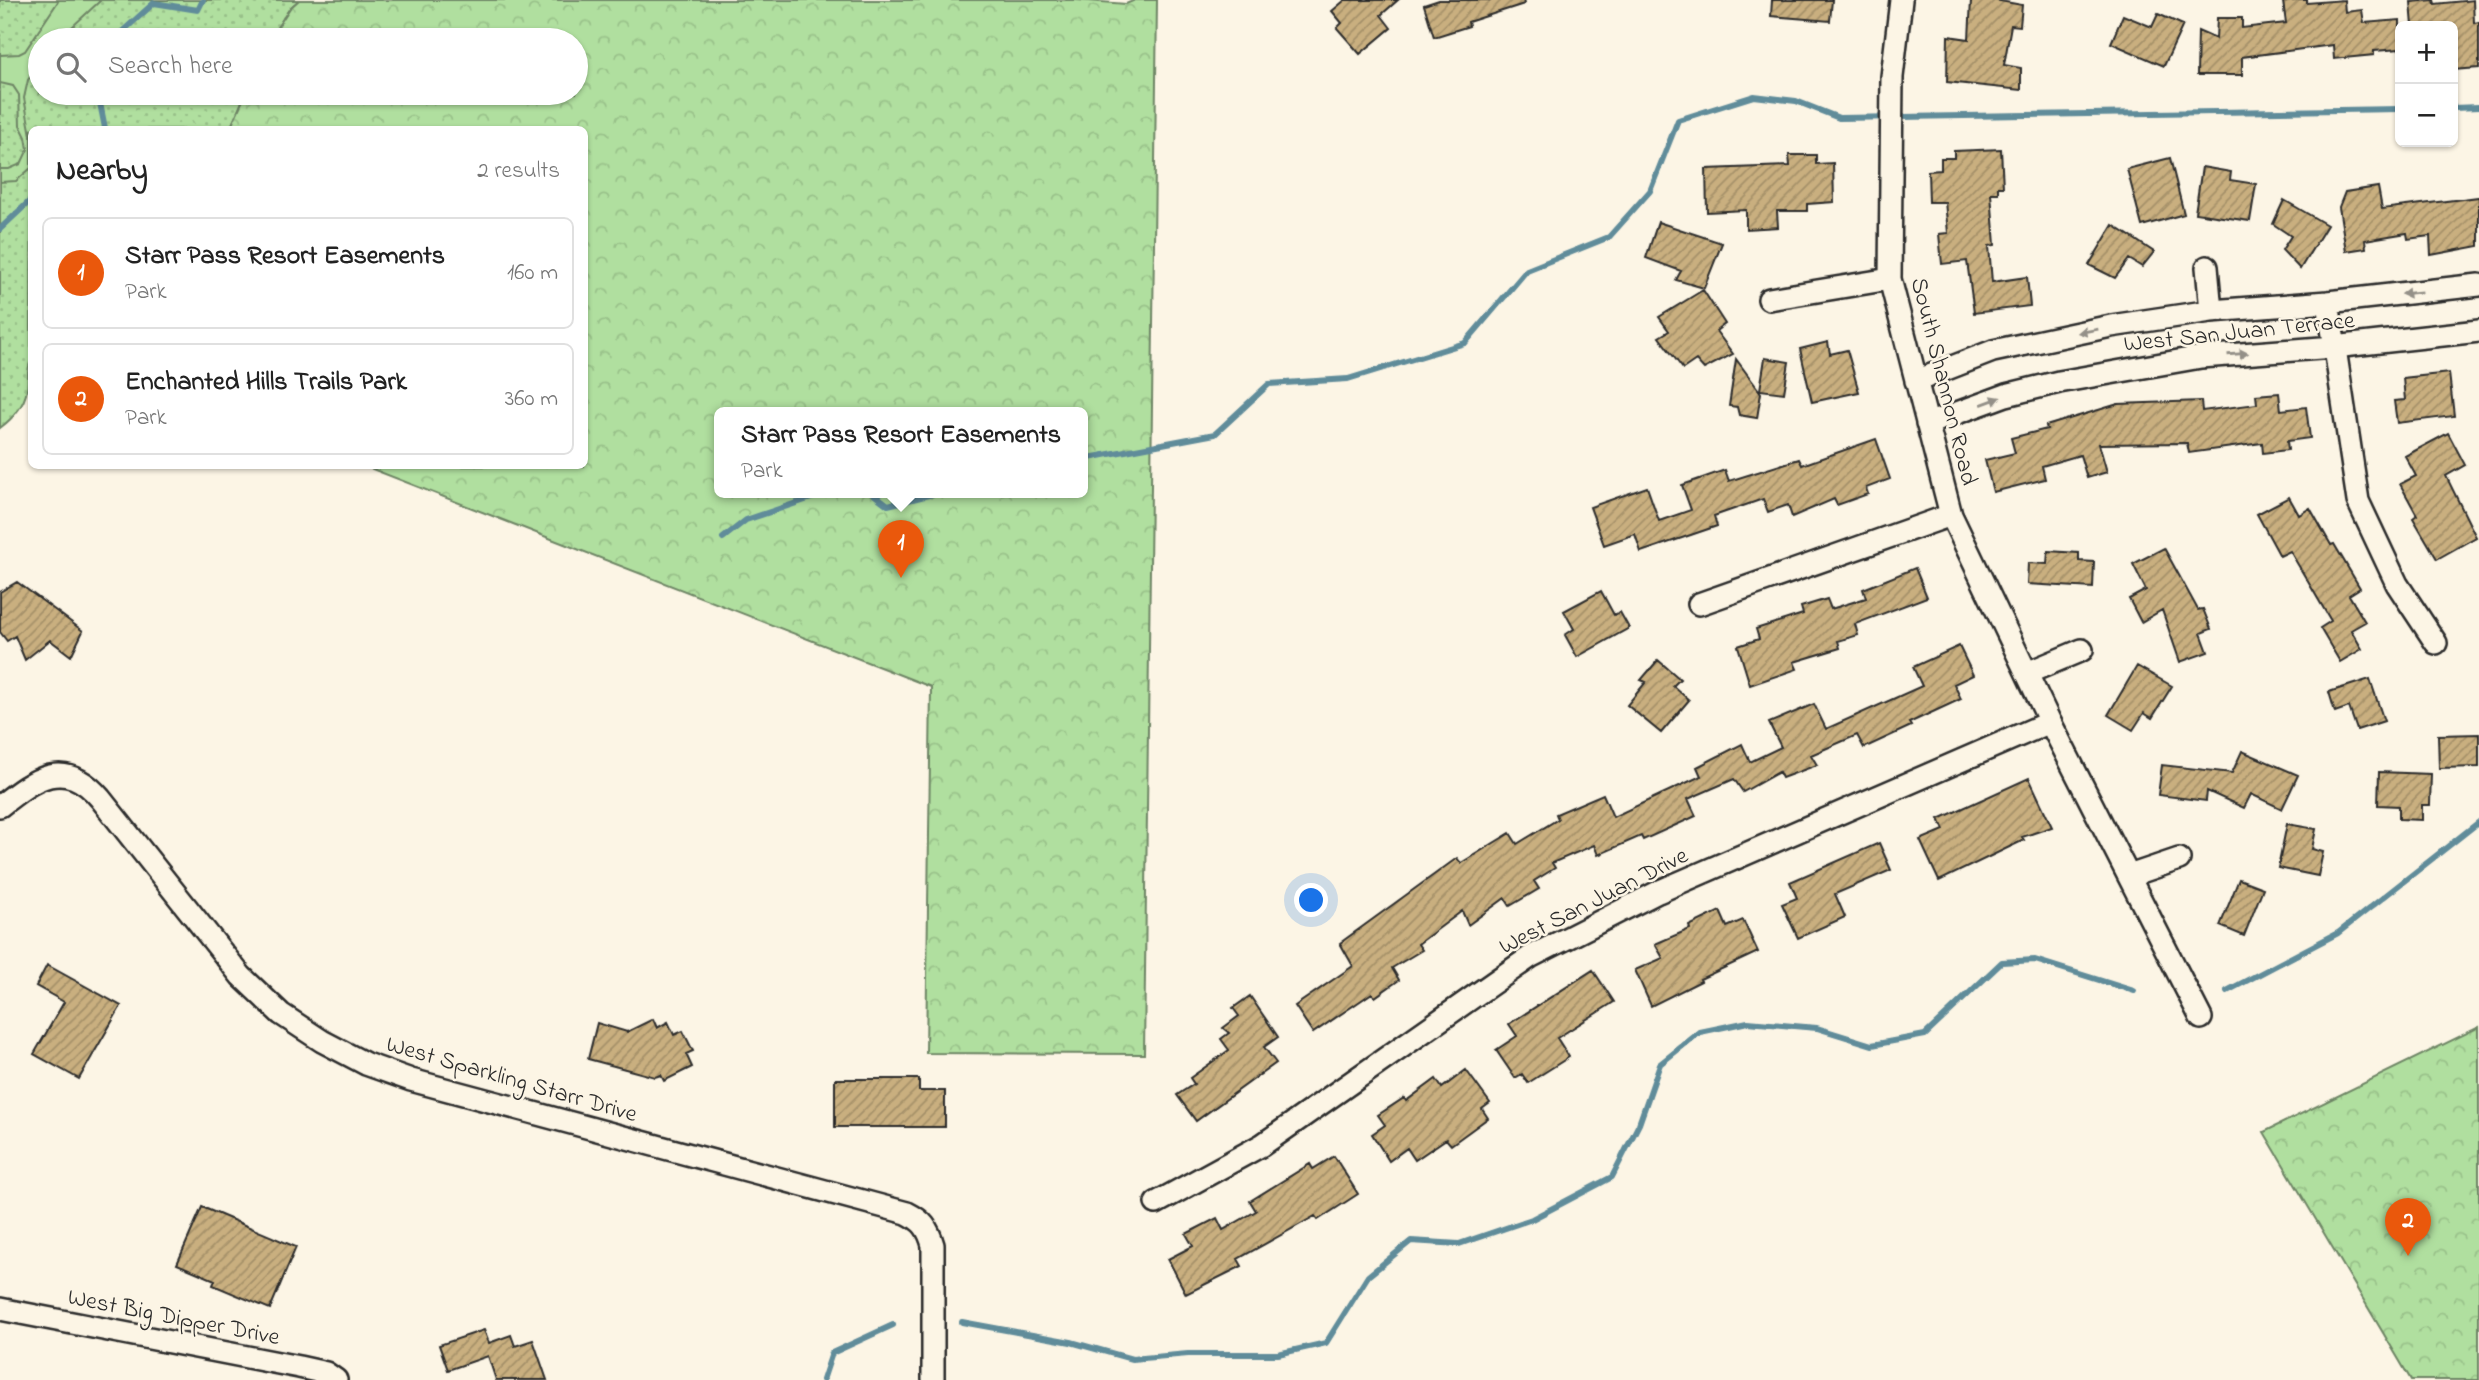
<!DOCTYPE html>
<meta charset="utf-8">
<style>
body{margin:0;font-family:"Indie Flower",sans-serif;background:#f2f2f2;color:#222}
.controls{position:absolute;right:21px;top:21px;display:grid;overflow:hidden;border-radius:10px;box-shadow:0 2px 5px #0004}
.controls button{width:63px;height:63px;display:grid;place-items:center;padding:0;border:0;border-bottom:2px solid #e0e0e0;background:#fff;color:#222;font:35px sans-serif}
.you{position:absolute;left:1312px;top:901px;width:24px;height:24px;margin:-18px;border:5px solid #fff;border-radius:50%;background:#1a73e8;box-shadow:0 0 0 10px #1a73e833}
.badge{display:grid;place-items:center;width:46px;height:46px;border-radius:50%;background:#ea580c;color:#fff;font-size:23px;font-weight:700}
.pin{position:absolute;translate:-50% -58px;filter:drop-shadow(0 2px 4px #0008)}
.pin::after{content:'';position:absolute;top:37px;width:24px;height:21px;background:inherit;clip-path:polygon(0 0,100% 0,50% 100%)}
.popup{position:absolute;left:714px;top:407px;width:374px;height:91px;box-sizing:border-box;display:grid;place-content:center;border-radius:10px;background:#fff;filter:drop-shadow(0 2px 5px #0005);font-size:23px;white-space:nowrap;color:#767676}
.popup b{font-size:26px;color:#222}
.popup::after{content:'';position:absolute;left:50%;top:100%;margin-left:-14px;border:14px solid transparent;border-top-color:#fff}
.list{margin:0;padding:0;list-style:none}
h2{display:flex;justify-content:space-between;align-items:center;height:91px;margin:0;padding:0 28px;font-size:30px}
h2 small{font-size:23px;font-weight:400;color:#767676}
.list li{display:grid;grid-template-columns:46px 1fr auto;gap:21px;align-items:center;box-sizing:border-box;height:112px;margin:0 14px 14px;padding:0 14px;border:2px solid #e0e0e0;border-radius:10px}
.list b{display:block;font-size:26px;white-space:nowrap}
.list p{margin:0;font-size:23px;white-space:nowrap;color:#767676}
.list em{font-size:23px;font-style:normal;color:#767676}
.icon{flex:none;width:38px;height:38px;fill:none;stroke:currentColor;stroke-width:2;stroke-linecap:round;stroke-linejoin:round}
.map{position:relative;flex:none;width:2479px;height:1380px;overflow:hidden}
.search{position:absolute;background:#fff;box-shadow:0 2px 5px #0004;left:28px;top:28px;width:560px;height:77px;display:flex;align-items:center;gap:18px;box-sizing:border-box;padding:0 24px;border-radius:38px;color:#767676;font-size:26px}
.panel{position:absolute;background:#fff;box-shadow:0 2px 5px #0004;left:28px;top:126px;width:560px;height:343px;border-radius:10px}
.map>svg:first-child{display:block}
</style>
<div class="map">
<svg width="2479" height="1380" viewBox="0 0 2479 1380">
<defs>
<pattern id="grass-dots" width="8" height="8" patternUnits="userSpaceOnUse" patternTransform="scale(1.75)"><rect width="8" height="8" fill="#b0df9f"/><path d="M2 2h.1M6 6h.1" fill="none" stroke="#98c089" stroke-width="1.8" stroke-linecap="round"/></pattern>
<pattern id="forest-crowns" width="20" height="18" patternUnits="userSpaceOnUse" patternTransform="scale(1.75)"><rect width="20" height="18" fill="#b0df9f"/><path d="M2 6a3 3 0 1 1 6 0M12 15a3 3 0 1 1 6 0" fill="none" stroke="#98c089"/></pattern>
<pattern id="building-hatch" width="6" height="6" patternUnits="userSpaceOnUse" patternTransform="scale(1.75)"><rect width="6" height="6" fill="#c9af7f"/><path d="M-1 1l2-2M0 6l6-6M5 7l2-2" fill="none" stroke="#a38f68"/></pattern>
</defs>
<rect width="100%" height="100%" fill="#fcf5e5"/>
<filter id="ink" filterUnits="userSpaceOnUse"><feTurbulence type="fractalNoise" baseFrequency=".0143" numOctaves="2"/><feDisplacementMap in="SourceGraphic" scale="14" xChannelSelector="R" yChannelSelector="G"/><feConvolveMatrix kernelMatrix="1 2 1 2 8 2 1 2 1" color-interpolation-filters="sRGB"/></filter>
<g filter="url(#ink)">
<!-- grass -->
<path fill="url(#grass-dots)" stroke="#6e8565" stroke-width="2" d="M0,0H299L290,8L269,40H40V93H246L230,129L32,130L31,361C26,370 29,380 27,390C24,406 12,419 0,428Z"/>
<!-- forest -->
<path fill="url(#forest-crowns)" stroke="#6e8565" stroke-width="2" fill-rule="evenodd" d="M299,0H1077L1126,4L1135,0H1157L1144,1054L926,1053L931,687L372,469L369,466H584V130L230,129L246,93H576V40H269L290,8ZM719,412H1083V492H719Z
M2479,1027V1380H2411L2264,1132Z"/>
<!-- garden -->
<path fill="#b0df9f" stroke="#6e8565" stroke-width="2" d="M59,0H101L58,40H40V63L28,80L24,98L31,135V168L16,181L0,182V169H9L21,164L28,149L26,137L20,125L19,95L13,86L0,83V55L19,54L25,51Z"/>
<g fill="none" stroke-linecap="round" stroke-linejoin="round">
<!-- stream -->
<path stroke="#608c9a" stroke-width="6" d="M113,40L154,3L198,10L203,0
M98,93L105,128L103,130
M2453,108L2479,107
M0,229L32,199
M1083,459L1215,434L1269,384L1348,379L1465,343L1527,270L1609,237L1650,191L1678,120L1754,96L1796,101L1839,118L2400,109
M871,492L888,505L941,492
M723,538L746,520L829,492
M2227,991L2338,933L2479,822
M962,1322L1071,1342L1132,1359L1188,1354H1278L1326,1343L1368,1276L1411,1241L1459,1244L1532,1219L1612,1177L1639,1124L1660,1064L1700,1032L1748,1022L1817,1028L1872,1045L1925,1035L2002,962L2035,960L2134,991
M823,1380L832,1353L893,1325"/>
</g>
<!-- building -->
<path fill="url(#building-hatch)" stroke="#2b2b2b" stroke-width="2" d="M1345,0H1398L1381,15L1391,28L1360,54L1337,28L1342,23L1332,11Z
M1439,0H1523L1524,4L1468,22L1469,26L1434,37L1424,5Z
M1772,0H1832L1830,21L1771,16Z
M1971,0H1995L2022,5L2020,26L2011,25L2004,65L2021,68V90L1947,82L1948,36L1969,39Z
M2299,0H2307V3L2344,0L2345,12L2362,10L2364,23L2400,20V49L2374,51V55L2334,59L2333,45L2242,57V75H2197L2198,31L2216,39L2217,18H2242V28L2286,23L2283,2Z
M2434,0L2435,4L2473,0L2474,23L2479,22V68L2453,70V26H2413L2411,2Z
M2158,14L2183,25L2164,66L2111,43L2123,15L2152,27Z
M2001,149L2003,187H1998V193H1991L1995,245L1989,246L1992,282L2027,277L2030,306L1974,313L1967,261L1942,264L1939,234L1948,233L1945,202H1929L1928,171L1941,170V158H1954V151Z
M1789,155H1816V164L1833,163L1834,202L1807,204V211H1777L1778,227L1746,229V210L1707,212L1706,169L1790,166Z
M2170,158L2184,214L2142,226L2127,169Z
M2202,167L2231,172L2230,180L2256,184L2250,221L2195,213Z
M2378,187L2382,209L2479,197V246L2431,255L2430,236L2408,239L2407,233L2365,240L2366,248L2346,251L2339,207L2345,192Z
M2284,200L2327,225L2300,269L2282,250L2291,236L2273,224Z
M1658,222L1722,243L1704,288L1676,280L1681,271L1646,258Z
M2113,225L2154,252L2142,267L2129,259L2115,278L2089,265Z
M1703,290L1725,324L1716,331L1733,354L1704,369L1696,360L1683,369L1659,337L1669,331L1659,317Z
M1828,342L1830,354L1847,350L1859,392L1812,402L1800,349Z
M1765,358L1789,362L1784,393L1760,390Z
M1736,359L1761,393L1757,418L1739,415L1737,407L1729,406Z
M2449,373L2454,416L2397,423L2394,401L2405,400L2403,378Z
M2279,393L2281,410L2306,407L2310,438L2287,441L2288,450L2263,453L2262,443L2189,453L2187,443L2099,444L2107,472L2087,478L2080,455L2042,466L2045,479L1993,492L1985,460L2015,453L2011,438L2047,429L2046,426L2118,404L2201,401L2202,411L2257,404L2256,395Z
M2448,433L2465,465L2446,476L2476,537L2437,559L2413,518L2417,515L2400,484L2416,476L2405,456Z
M1876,439L1890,479L1866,488L1868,494L1837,505L1834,499L1792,517L1788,505L1768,512L1763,499L1714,516L1717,526L1641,552L1635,534L1604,545L1590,507L1647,487L1659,521L1691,510L1682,485L1725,470L1729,481L1799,459L1802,465Z
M2289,497L2299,515L2310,508L2331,545L2334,544L2360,588L2349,595L2365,622L2351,630L2362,649L2340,662L2320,628L2331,621L2290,551L2280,556L2257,514Z
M2164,548L2198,610L2203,609L2211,629L2201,633L2208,652L2180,662L2162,610L2141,622L2129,599L2146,590L2133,564Z
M2048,551L2079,553V561L2094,562L2093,588L2027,584L2028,563L2047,564Z
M1915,568L1927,597L1855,624L1858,635L1838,641L1840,648L1794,662L1797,669L1750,685L1738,646L1759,639L1756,629L1803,614L1801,607L1827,599L1831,609L1866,598L1863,589Z
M17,582L83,631L71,656L50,640L25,660L15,636L7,641L0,632V592Z
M1601,591L1614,615L1620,612L1629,628L1577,657L1565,635L1574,629L1564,611Z
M1959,646L1973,675L1954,684L1961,699L1909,723L1911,726L1864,748L1857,735L1811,755L1817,765L1782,778L1779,772L1743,792L1734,779L1688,799L1696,816L1643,840L1641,836L1598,855L1594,845L1552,863L1555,868L1534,881L1539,889L1510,906L1505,898L1468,925L1462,911L1418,944L1422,950L1392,968L1399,980L1375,997L1372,993L1313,1033L1295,1006L1353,966L1340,943L1457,858L1461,863L1510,833L1517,844L1558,819L1556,814L1603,794L1613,817L1701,776L1697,767L1742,744L1750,762L1781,747L1769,723L1814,704L1826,729L1922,686L1913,667Z
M1658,660L1680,679L1673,686L1689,700L1661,733L1627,705L1646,682L1641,680Z
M2137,666L2172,686L2152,718L2144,713L2133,730L2108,715Z
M2370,679L2384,721L2357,730L2349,707L2335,712L2329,692Z
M2479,734V767L2439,768L2438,735Z
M2242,751L2298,775L2282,809L2251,794L2244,808L2207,791L2206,801L2158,795L2162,765L2232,773Z
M2379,772L2431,774L2430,805H2422V820L2399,819V806L2378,805Z
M2029,778L2052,827L2022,837L2024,840L1939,881L1920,840L1944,830L1939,819Z
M2287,824L2316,829L2312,849L2323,852L2318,876L2278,868Z
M1879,843L1891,870L1835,894L1845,917L1798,938L1782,904L1797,898L1790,882Z
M2239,879L2263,888L2244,936L2220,926Z
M1720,911L1727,927L1743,920L1758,952L1700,979L1701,981L1651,1006L1635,970L1663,958L1655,944L1690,929L1689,926Z
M47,965L121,1006L79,1079L34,1054L64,1002L36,986Z
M1593,970L1614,1002L1557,1038L1569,1057L1528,1083L1522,1074L1515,1078L1496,1050L1517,1036L1509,1024Z
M1250,996L1278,1037L1264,1047L1276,1063L1196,1121L1177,1095L1194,1084L1190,1078L1229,1050L1221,1039L1229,1033L1223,1028L1239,1016L1233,1008Z
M653,1019L657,1028L668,1022L674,1035L683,1031L693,1051L686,1054L692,1067L664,1081L661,1075L655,1077L588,1059L597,1023L627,1032Z
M1466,1070L1490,1103L1482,1109L1488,1118L1451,1145L1446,1139L1415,1160L1407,1148L1389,1161L1372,1134L1385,1125L1378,1115L1404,1098L1406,1101L1436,1079L1442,1088Z
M835,1079H919V1091H945V1127H835Z
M1334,1156L1358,1194L1318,1220L1315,1216L1238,1259L1242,1266L1186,1294L1168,1259L1193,1246L1186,1234L1217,1218L1223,1230L1256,1211L1250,1201L1310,1164L1313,1169Z
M202,1207L296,1247L270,1309L213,1285L215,1280L177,1264Z
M484,1330L489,1343L511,1335L515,1346L533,1340L547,1380H496L488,1356L448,1370L439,1345Z"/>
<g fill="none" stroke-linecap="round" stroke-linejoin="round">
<defs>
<path id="street" d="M1901,0L1892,77L1890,279L1951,515L2050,722L2201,1018
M2207,267L2211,311
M1769,299L1890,279
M2328,302L2358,501L2397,584L2436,643
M1916,381L1993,351L2111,326L2211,311L2328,302L2479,285
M1927,424L2006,395L2059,382L2201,357L2334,347L2479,331
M1699,604L1951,515
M2027,673L2082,650
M0,806C34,779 64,756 100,798L241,976L281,1014L322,1041L366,1064L411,1080L907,1213C923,1221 928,1228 933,1245V1380
M2129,876L2179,859
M1156,1203L1262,1145L1530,957L1658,892L2050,722
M0,1309L299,1367L326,1373L336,1380"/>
</defs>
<!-- street casing -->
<use href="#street" stroke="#2b2b2b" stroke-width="26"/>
<!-- street -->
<use href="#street" stroke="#fcf5e5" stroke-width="21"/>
</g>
<!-- one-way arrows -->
<defs><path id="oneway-solid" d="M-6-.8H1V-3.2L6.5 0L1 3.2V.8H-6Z" transform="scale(1.75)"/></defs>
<g fill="#949088">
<use href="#oneway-solid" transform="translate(2411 293) rotate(174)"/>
<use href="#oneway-solid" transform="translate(2088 331) rotate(170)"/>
<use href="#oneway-solid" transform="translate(2238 354) rotate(-4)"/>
<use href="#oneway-solid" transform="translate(1991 401) rotate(-20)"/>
</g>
</g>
<g text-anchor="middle" stroke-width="5" stroke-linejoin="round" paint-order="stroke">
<!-- street labels -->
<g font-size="24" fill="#2b2b2b" stroke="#fcf5e5">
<text transform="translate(2239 331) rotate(-6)" y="8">West San Juan Terrace</text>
<text transform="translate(1945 381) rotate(76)" y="8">South Shannon Road</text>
<text transform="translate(1593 900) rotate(-27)" y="8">West San Juan Drive</text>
<text transform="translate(512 1078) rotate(16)" y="8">West Sparkling Starr Drive</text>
<text transform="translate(174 1316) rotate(11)" y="8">West Big Dipper Drive</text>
</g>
</g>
</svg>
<div class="controls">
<button>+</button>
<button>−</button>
</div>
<div class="you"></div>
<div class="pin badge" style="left:901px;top:578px">1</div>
<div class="popup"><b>Starr Pass Resort Easements</b>Park</div>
<div class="pin badge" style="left:2408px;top:1256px">2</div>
<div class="search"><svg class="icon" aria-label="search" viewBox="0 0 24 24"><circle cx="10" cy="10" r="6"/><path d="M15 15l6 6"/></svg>Search here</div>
<section class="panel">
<h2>Nearby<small>2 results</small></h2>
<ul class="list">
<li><span class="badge">1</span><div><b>Starr Pass Resort Easements</b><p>Park</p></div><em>160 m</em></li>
<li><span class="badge">2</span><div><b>Enchanted Hills Trails Park</b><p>Park</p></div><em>360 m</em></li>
</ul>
</section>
</div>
